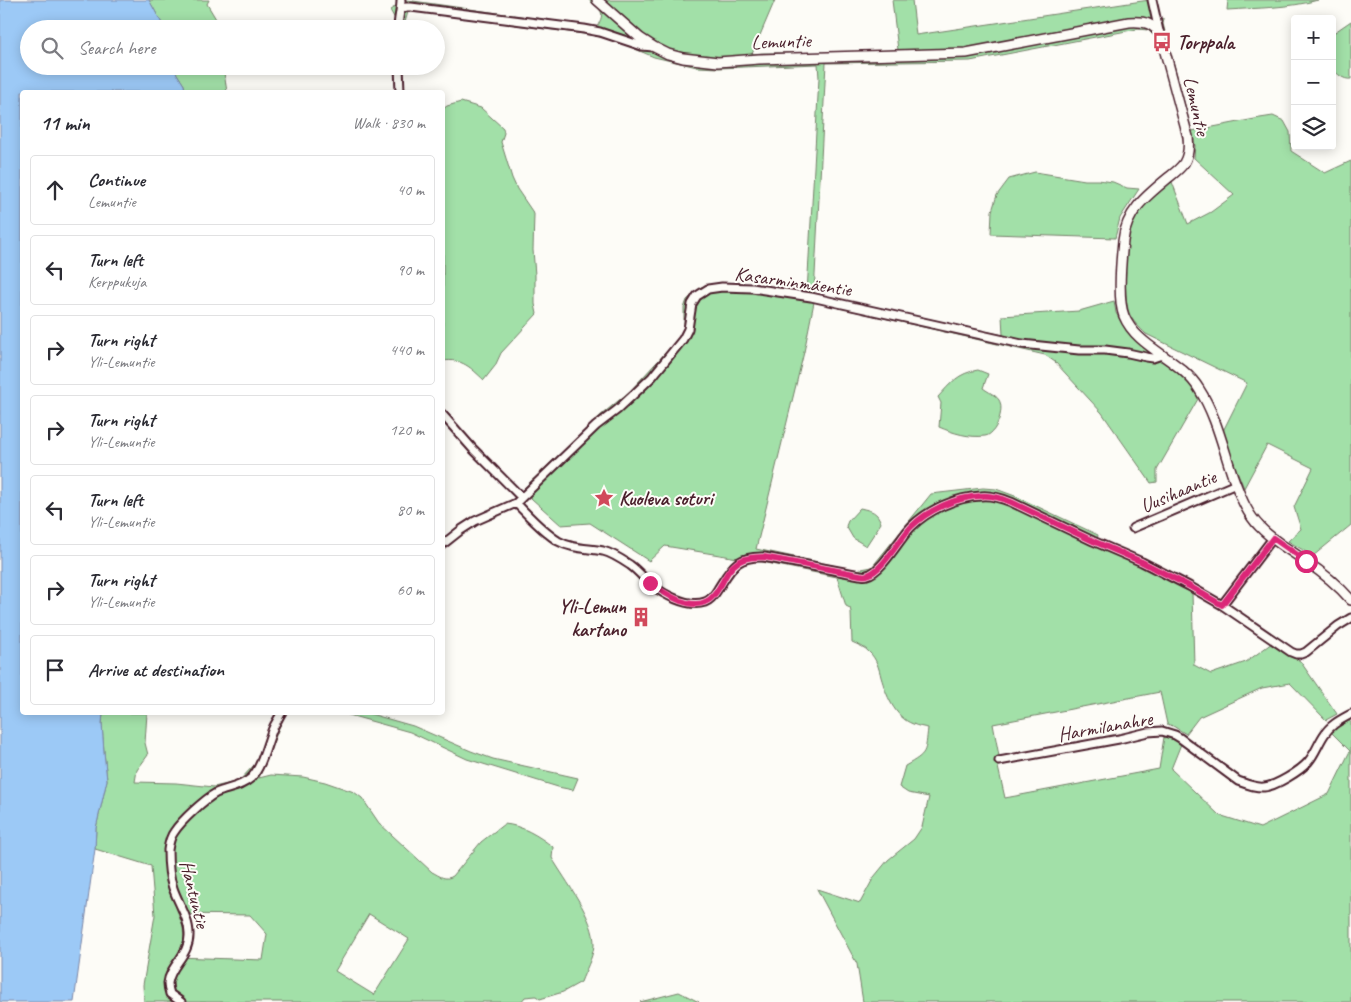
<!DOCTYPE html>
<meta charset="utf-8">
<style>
body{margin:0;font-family:Caveat,sans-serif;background:#f7f7f7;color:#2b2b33}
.controls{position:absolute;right:15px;top:15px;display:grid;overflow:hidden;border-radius:5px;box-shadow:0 2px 12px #0003}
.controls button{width:45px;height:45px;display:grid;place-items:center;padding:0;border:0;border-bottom:1px solid #e1e1e2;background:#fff;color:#2b2b33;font:25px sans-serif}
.stop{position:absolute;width:15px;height:15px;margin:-11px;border:4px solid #db2777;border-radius:50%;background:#fff}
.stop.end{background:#db2777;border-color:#fff;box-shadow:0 1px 5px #0008}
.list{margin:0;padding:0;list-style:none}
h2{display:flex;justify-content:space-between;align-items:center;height:65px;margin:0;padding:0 20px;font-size:21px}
h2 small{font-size:16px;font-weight:400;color:#7c7c81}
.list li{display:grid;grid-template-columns:32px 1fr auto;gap:15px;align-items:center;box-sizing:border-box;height:70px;margin:0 10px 10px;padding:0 10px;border:1px solid #e1e1e2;border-radius:5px}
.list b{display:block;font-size:19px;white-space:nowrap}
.list p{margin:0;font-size:16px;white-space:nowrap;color:#7c7c81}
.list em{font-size:16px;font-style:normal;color:#7c7c81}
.icon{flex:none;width:28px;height:28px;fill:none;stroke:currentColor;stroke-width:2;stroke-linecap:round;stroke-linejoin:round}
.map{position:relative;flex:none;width:1351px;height:1002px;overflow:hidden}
.search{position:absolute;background:#fff;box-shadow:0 2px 12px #0003;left:20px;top:20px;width:425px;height:55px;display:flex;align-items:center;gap:12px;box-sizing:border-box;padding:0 18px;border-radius:28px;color:#7c7c81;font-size:19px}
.panel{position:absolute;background:#fff;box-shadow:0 2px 12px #0003;left:20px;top:90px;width:425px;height:625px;border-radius:5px}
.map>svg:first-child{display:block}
</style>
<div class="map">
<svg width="1351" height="1002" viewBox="0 0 1351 1002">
<rect width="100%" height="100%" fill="#fdfcf7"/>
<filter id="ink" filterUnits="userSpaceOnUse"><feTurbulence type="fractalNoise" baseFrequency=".02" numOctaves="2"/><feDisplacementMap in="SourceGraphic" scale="10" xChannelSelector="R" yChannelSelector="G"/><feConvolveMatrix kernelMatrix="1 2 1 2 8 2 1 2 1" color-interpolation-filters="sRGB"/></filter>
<g filter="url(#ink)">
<!-- green -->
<path fill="#a2e0a8" stroke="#76806a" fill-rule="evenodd" d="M149,0H209L207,4L222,29H165C160,19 154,10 149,0Z
M406,0L597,27C606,11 601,11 589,0H775L752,54L762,53H819L898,50L892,0H912L916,35L1149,0L1152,17L1164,19L1163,24L1192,131L1260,118L1273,116L1284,121L1290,132L1291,151L1325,173L1351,161V525L1313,556L1288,541L1301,529L1294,507L1313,468L1267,445L1244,488L1229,451L1223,431L1247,383L1146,334C1140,328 1132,321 1129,313C1123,295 1124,237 1133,221C1142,205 1159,194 1172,182L1188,224L1211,212L1234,195L1194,158L1195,146L1192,131L1183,137L1156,38L1148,30L1137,29L970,61L826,63L814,294L1003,335L1002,316L1079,311L1114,301L1116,313L1123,325L1131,336L1181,374L1191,383L1198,399L1157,470V482L1151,483L1102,413L1055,362L1045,355L814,302L804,352L756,549L856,570L872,567L931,494L983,488L996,489L1015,496L1098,535L1096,546L1139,565L1192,593L1194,665L1211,674L1246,662L1272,643L1300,661L1337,714L1326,720L1290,683L1262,688L1199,717L1186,734L1173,726L1167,724L1160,692L993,724L999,756L998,767L1005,798L1159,769L1164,737L1176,740L1181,744L1171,769L1219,815L1260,828L1329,794L1350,751L1331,732L1342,723L1349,720L1351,723V1002H863L857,964L817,889L860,903L874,877L888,860L914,839L922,827L929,797L908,793L899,787L905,766C928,753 925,753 928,728C923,727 917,726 913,724C894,717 886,694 881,677C879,668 876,658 869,652C865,647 858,645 852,642L851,612L850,608L846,606L837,577L762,562L665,546L649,561L590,523L561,525L522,490L600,416L630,391L682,335L684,326V308L687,300L701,287L714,284H753L807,293L819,78L818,64L719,68L697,67L654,57L611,39L584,34L417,12H408L403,29H395V19L390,10Z
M1228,0H1318C1289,8 1258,8 1227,10Z
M1351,21V79C1343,80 1338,74 1332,69V34Z
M172,66H223L227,92H185L184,85Z
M461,102L481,108L503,128L504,133L501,142L512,178L517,189L534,214L533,250L535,275V304L537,314L501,353L495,366L484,380C471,368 462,358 443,361V109L447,106Z
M1035,172L1085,180H1098L1113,182L1127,188L1139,189L1120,218L1115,238L991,234L992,211L997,195L1009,179Z
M978,370L988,374L983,388C988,392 996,395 999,400C1005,409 996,435 985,436C969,438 953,433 939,427L941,403L938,397C951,383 958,373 978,370Z
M860,508C872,511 877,511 881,523L866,546L853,538L846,526L848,521Z
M103,713H147L145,743L148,755L137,770L135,782L176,783L214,787L239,781L255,764L276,713H285L259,778L271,775L303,777L325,782L354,792L362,798L379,823L432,872C440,876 445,881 453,876L481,842L504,824C521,825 539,836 553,847L552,858C565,880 595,919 594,945C593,958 585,971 581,982L563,992L540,999L536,996L525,997L521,1002H144L143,985L155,915L151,866L95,849L96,828L107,780L104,752L102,724ZM178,914L250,915L267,934L263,960L176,957L184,941L183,927ZM369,914L409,939L374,995L335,971Z
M342,713H367L413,726L471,751L493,759L578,778L573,790L558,787L467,759L410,732Z
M679,992L699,1002H640Z"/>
<!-- water -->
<path fill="#9cc9f6" stroke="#7b85a5" d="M0,0H149C154,10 160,19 165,29H29V66H172L184,85L185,92H22V712L103,713L102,724L104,752L107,780L96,828L95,849L74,1002H0Z"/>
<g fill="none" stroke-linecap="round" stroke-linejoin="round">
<defs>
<path id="street" d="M1152,0L1159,31
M401,10L406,7H411L584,29L600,32L642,46L653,47
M398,29C398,19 401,10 401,0
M399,66L400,92
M442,414L472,448L521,497
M516,503C529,516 542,531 558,541C572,549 587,548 603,551C612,553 621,559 630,565C637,570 643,577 649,583C663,594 687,608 705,602C711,600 715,594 718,589C732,567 736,556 764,557L860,575C862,575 865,576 867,575C882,572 900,538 911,527C928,510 956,497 981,496C991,495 1001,498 1011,502L1093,541L1142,562L1189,586L1222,605L1291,652L1296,654H1301L1306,652L1338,626L1351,618
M1133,528L1236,484
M442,545L461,530L475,521L516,503L596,426L617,410L632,396L652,377L683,339L688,329L692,304L697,296L708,289L722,287L752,288L811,297L1022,344L1079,350H1105L1128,353L1146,357L1153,358L1162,355
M1222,605L1273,538
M999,761L1119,739L1148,732L1162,731L1175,735L1180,738L1238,781C1246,784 1256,788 1264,787C1276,786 1300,771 1308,762C1315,754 1318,744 1324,735C1330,725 1340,720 1351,714
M181,1002L170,994C169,991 168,986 168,983C170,965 190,955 189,934C189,918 178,903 173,888C169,877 168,862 168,850C169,843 170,837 174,832C181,821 205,799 216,793C228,788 241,787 251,778C263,766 267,741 274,726C277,721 279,717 282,712"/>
<path id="secondary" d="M597,0L640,38L654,47L668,54L683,58L718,62L759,59L966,53L1129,22C1144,21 1155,23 1161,37L1188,137C1189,146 1189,155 1184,163C1180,169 1173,174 1168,178C1146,196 1126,212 1123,241C1121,260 1117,299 1124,316C1137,348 1181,359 1199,389C1216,415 1223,448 1233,477C1240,495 1246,513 1260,527C1273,541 1290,550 1305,561C1322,572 1338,585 1351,600"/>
</defs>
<!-- street casing -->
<use href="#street" stroke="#4a1f2b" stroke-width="11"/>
<!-- secondary casing -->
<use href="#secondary" stroke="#4a1f2b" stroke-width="12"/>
<!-- street -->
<use href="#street" stroke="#fdfcf7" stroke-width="7"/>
<!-- secondary -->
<use href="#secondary" stroke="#fdfcf7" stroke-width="9"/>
</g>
</g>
<g fill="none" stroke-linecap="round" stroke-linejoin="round" filter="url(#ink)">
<!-- route -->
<path stroke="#db2777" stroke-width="6" d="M650,583C664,593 690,611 707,601C714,598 718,589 722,583C726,575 730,567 738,562C746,557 755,557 764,557L860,575C862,575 865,576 867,575C882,572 900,538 911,527C928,510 956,497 981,496C991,495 1001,498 1011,502L1093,541L1142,562L1189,586L1222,605L1273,538L1306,561"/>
</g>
<!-- icons -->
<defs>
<symbol id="bus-bare" viewBox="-9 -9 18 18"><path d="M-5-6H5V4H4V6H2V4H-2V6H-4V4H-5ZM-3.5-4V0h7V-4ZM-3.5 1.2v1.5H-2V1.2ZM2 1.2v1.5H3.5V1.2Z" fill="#d1495b" stroke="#fdfcf7" stroke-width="2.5" paint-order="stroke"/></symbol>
<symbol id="sight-bare" viewBox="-9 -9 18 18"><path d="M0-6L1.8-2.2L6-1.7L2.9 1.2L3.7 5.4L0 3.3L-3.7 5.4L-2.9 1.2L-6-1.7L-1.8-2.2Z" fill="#d1495b" stroke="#fdfcf7" stroke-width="2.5" paint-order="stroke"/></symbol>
<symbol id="building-bare" viewBox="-9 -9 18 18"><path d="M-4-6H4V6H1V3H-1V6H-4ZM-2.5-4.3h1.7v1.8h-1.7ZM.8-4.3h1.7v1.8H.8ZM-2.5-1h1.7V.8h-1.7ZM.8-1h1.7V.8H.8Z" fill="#d1495b" stroke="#fdfcf7" stroke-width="2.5" paint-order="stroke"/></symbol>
</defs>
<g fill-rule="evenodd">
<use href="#bus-bare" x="1148" y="28" width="28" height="28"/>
<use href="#sight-bare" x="590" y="484" width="28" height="28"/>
<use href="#building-bare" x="627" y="603" width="28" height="28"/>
</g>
<g text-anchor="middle" stroke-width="4" stroke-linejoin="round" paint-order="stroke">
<!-- street labels -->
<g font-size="20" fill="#4a1f2b" stroke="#fdfcf7">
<text transform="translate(781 41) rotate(-2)" y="7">Lemuntie</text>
<text transform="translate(1197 106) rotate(77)" y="7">Lemuntie</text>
<text transform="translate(793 281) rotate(8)" y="7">Kasarminmäentie</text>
<text transform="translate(1178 491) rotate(-23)" y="7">Uusihaantie</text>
<text transform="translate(1105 726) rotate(-10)" y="7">Harmilanahre</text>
<text transform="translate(195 894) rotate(76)" y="7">Hantuntie</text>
</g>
<!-- poi labels -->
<g font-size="20" font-weight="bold" fill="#4a1f2b" stroke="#fdfcf7" text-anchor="start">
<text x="1177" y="49">Torppala</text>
<text x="619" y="505">Kuoleva soturi</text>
<text x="626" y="613" text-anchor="end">Yli-Lemun<tspan x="626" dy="23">kartano</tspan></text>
</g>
</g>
</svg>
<div class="controls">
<button>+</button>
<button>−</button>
<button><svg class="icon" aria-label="layers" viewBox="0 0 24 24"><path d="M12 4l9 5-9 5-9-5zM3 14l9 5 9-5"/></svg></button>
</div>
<div class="stop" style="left:1306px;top:561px"></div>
<div class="stop end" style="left:650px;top:583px"></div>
<div class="search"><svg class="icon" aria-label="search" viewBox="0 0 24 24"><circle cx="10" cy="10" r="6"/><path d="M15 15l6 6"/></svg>Search here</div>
<section class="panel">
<h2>11 min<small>Walk · 830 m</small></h2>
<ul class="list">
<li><svg class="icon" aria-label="ahead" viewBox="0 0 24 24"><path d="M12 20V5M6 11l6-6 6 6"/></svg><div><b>Continue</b><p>Lemuntie</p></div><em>40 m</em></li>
<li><svg class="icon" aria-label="left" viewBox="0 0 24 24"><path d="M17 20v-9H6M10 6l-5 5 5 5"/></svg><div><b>Turn left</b><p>Kerppukuja</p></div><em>90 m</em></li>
<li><svg class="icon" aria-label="right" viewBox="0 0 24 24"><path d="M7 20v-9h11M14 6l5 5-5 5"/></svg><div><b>Turn right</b><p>Yli-Lemuntie</p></div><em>440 m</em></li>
<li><svg class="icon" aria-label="right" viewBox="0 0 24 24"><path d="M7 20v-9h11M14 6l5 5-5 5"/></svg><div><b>Turn right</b><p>Yli-Lemuntie</p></div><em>120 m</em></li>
<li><svg class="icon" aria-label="left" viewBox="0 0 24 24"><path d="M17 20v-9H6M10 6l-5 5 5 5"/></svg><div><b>Turn left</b><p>Yli-Lemuntie</p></div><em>80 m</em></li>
<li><svg class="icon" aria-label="right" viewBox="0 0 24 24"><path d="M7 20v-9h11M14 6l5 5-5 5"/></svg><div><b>Turn right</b><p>Yli-Lemuntie</p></div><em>60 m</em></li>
<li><svg class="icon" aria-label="arrive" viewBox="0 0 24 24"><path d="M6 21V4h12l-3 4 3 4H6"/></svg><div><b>Arrive at destination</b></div></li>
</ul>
</section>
</div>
